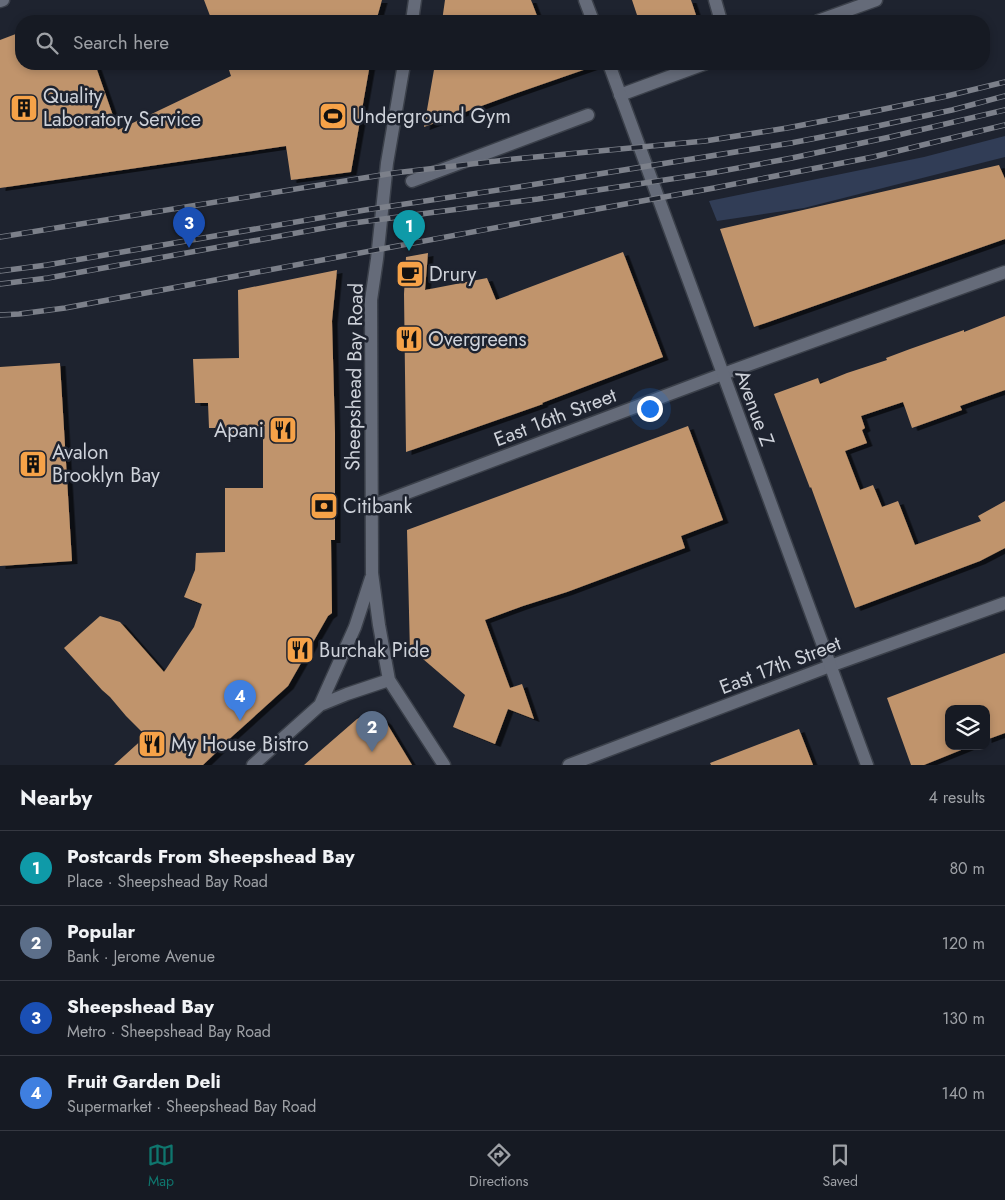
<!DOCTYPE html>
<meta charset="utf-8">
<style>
body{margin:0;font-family:Jost,sans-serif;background:#1f232b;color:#f1f3f6}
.controls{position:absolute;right:15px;bottom:15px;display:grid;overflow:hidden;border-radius:10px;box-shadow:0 2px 8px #0003}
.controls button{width:45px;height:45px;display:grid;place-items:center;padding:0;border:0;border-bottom:1px solid #353841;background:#161a23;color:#f1f3f6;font:25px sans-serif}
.you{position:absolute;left:649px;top:408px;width:18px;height:18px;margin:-12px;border:4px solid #fff;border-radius:50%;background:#1a73e8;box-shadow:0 0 0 8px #1a73e833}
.badge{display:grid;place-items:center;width:32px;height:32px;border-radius:50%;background:#0f766e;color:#fff;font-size:16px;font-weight:700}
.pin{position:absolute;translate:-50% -41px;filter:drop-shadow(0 1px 2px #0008)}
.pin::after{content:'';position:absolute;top:26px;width:18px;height:15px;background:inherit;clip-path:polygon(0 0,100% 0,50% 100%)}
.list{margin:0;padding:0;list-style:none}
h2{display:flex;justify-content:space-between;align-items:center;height:65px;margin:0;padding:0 20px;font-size:21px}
h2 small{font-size:16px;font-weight:400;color:#9ea1a6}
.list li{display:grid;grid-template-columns:32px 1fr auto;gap:15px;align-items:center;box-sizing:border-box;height:75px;padding:0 20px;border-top:1px solid #353841}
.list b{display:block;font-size:19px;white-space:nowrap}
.list p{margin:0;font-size:16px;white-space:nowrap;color:#9ea1a6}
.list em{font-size:16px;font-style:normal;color:#9ea1a6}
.icon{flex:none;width:28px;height:28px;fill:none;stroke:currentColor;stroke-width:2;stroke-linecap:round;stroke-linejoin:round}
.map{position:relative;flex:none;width:1005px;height:765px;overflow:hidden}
.search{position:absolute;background:#161a23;box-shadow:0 2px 8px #0003;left:15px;right:15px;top:15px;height:55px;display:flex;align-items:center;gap:12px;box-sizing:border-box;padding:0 18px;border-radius:20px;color:#9ea1a6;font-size:19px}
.sheet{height:365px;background:#161a23}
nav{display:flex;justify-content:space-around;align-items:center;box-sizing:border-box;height:70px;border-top:1px solid #353841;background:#161a23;font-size:14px;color:#9ea1a6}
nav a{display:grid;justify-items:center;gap:2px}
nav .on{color:#0f766e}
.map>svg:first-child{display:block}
</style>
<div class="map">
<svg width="1005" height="765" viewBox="0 0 1005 765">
<defs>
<filter id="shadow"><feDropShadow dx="5.5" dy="3" stdDeviation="0" flood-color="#0009"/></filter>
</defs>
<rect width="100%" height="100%" fill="#1e232f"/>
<!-- green -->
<path fill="#313d56" d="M1005,136V157L804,208L717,221L709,201L924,157Z"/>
<!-- building -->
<path fill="#c0946c" filter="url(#shadow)" d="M204,0H382L376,21H212Z
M445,0H531L539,21H442Z
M632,0H691L698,21H639Z
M21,32V64H95L118,130L231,76L227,64H370L351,172L291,180L286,146L0,188V40Z
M435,64H592V67L517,93L424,127Z
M999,165L1005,179V239L754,327L720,229Z
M623,252L663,357L542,403L543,404L406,452L404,294L406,257L428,253L425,290L487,278L496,300Z
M337,270L332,321L335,433V540H331L332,613L328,616L288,686L226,742V743L203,765H114L146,736L126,716L110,697L102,690L64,648L100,616L120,622L164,672L194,627L202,604L184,597L195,570L196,553L225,552V488H263V435L230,436V428H209L208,403H195L193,359L239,358L238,290Z
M1005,316V390L960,406L962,410L912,428L903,402L861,416L865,428L862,430L867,443L845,451L860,490L873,485L882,507L898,501L915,545L981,521L978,516L1005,501V548L980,561L855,608L811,487L810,488L774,394L818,378L820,384L847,373L887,360L886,358L910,349L964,330V332Z
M60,363L72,561L0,566V367Z
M688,426L723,520L681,536L685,548L567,592L523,606L485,620L510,688L522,684L534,719L508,709L495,744L453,727L465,695L416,653H410L407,530Z
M1005,653V733L986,740V709H949V746H971L924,765H911L887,698Z
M371,715L380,717L386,722L412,765H304L357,719L363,716Z
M799,729L813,765H711L710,763Z"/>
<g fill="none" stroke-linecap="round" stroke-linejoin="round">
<defs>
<path id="service" d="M715,0L721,21"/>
<path id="pedestrian" d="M412,181L588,115"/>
<path id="minor" d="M0,1L3,0
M412,21L415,0
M818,21L876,0
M404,64L387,163L377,259L371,300L372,573L379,625L389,680L444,765
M620,95L704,64
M372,506L723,374L1005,272
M320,705L355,627L371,578
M253,765L320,705L347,694L389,680
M569,765L830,666L1005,603"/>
<path id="tertiary" d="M585,0L593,21
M609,64L867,765"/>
</defs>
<!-- service casing -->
<use href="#service" stroke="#3b404a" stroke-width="15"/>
<!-- pedestrian casing -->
<use href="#pedestrian" stroke="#3b404a" stroke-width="15"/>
<!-- minor casing -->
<use href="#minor" stroke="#3b404a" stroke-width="15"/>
<!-- tertiary casing -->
<use href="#tertiary" stroke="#3b404a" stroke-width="15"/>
<!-- service -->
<use href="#service" stroke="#656b79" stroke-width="12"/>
<!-- pedestrian -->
<use href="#pedestrian" stroke="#656b79" stroke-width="12"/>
<!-- minor -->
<use href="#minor" stroke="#656b79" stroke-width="12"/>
<!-- tertiary -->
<use href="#tertiary" stroke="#656b79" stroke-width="12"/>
<defs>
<path id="rail" d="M0,237L394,173L514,159L705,141L787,128L870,112L947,96L1005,82
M0,271L47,265L365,210L518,187L791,143L873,127L952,110L1005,96
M0,284L48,278L346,224L436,212L538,199L711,173L792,158L890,137L1005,110
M0,315L19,314L65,308L542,219L714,188L873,157L1005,125"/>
</defs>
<!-- rail casing -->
<use href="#rail" stroke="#7c808a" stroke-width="5.5"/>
<!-- rail -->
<use href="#rail" stroke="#1e232f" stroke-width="4" stroke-dasharray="11" stroke-linecap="butt"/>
</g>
<!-- icons -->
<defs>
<symbol id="building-square" viewBox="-11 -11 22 22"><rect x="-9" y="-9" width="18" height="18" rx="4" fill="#f6a248" stroke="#1e232f"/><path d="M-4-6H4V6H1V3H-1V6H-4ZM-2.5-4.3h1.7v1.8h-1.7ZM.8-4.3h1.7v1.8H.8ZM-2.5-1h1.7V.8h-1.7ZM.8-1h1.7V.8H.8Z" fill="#111"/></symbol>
<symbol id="stadium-square" viewBox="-11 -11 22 22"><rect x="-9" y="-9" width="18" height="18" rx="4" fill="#f6a248" stroke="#1e232f"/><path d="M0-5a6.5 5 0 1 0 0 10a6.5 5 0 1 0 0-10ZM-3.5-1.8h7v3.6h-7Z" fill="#111"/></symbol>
<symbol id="cafe-square" viewBox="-11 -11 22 22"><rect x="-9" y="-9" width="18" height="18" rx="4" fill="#f6a248" stroke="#1e232f"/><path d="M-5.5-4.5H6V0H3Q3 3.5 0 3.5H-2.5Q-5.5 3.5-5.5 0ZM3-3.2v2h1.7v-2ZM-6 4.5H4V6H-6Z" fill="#111"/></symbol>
<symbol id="restaurant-square" viewBox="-11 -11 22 22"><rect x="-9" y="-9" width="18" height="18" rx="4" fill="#f6a248" stroke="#1e232f"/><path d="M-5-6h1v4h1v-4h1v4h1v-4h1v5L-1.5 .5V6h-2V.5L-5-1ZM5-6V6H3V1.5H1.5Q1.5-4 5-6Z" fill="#111"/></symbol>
<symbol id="bank-square" viewBox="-11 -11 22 22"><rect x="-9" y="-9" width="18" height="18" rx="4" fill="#f6a248" stroke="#1e232f"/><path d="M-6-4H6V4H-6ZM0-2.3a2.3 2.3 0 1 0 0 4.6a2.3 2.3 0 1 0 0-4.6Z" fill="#111"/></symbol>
</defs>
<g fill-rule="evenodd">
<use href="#building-square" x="8" y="92" width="32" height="32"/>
<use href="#stadium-square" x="317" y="100" width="32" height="32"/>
<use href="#cafe-square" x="394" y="258" width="32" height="32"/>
<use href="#restaurant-square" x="393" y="323" width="32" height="32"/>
<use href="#restaurant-square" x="267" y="414" width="32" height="32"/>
<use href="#building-square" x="17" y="448" width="32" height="32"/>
<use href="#bank-square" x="308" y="490" width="32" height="32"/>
<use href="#restaurant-square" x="284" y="634" width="32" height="32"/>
<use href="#restaurant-square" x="136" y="728" width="32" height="32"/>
</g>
<g text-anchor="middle" stroke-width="5" stroke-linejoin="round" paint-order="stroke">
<!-- poi labels -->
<g font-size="20" fill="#ced2da" stroke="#1e232f" text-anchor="start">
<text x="43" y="103">Quality<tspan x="43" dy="23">Laboratory Service</tspan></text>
<text x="352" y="123">Underground Gym</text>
<text x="429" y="281">Drury</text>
<text x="428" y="346">Overgreens</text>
<text x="264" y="437" text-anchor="end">Apani</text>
<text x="52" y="459">Avalon<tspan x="52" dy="23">Brooklyn Bay</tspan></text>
<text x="343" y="513">Citibank</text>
<text x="319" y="657">Burchak Pide</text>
<text x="171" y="751">My House Bistro</text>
</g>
<!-- street labels -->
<g font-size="20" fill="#ced2da" stroke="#1e232f">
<text transform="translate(354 377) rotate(-89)" y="7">Sheepshead Bay Road</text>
<text transform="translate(755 408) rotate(70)" y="7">Avenue Z</text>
<text transform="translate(555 417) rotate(-21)" y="7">East 16th Street</text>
<text transform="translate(780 665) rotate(-21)" y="7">East 17th Street</text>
</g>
</g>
</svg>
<div class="controls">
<button><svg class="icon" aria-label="layers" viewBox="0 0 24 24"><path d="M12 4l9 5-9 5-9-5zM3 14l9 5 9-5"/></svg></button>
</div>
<div class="you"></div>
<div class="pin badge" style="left:409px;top:251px;background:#0f9aa8">1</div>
<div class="pin badge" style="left:372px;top:752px;background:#5c6f8a">2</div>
<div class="pin badge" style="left:189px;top:248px;background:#1a4fb4">3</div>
<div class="pin badge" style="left:240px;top:721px;background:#3f7fe0">4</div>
<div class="search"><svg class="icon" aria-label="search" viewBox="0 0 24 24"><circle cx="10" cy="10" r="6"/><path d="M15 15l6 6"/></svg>Search here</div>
</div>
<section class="sheet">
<h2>Nearby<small>4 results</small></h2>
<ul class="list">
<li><span class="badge" style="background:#0f9aa8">1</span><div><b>Postcards From Sheepshead Bay</b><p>Place · Sheepshead Bay Road</p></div><em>80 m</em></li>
<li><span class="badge" style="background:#5c6f8a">2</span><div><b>Popular</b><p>Bank · Jerome Avenue</p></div><em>120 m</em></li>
<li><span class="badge" style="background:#1a4fb4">3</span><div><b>Sheepshead Bay</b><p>Metro · Sheepshead Bay Road</p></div><em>130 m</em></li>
<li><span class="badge" style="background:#3f7fe0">4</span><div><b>Fruit Garden Deli</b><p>Supermarket · Sheepshead Bay Road</p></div><em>140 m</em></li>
</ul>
</section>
<nav>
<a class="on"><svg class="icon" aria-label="map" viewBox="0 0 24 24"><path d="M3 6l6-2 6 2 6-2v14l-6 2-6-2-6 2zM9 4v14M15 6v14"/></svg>Map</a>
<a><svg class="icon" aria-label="directions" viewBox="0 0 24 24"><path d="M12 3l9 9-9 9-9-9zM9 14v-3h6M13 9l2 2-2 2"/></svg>Directions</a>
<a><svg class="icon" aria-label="saved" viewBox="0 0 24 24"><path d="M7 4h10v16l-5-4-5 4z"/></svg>Saved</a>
</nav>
